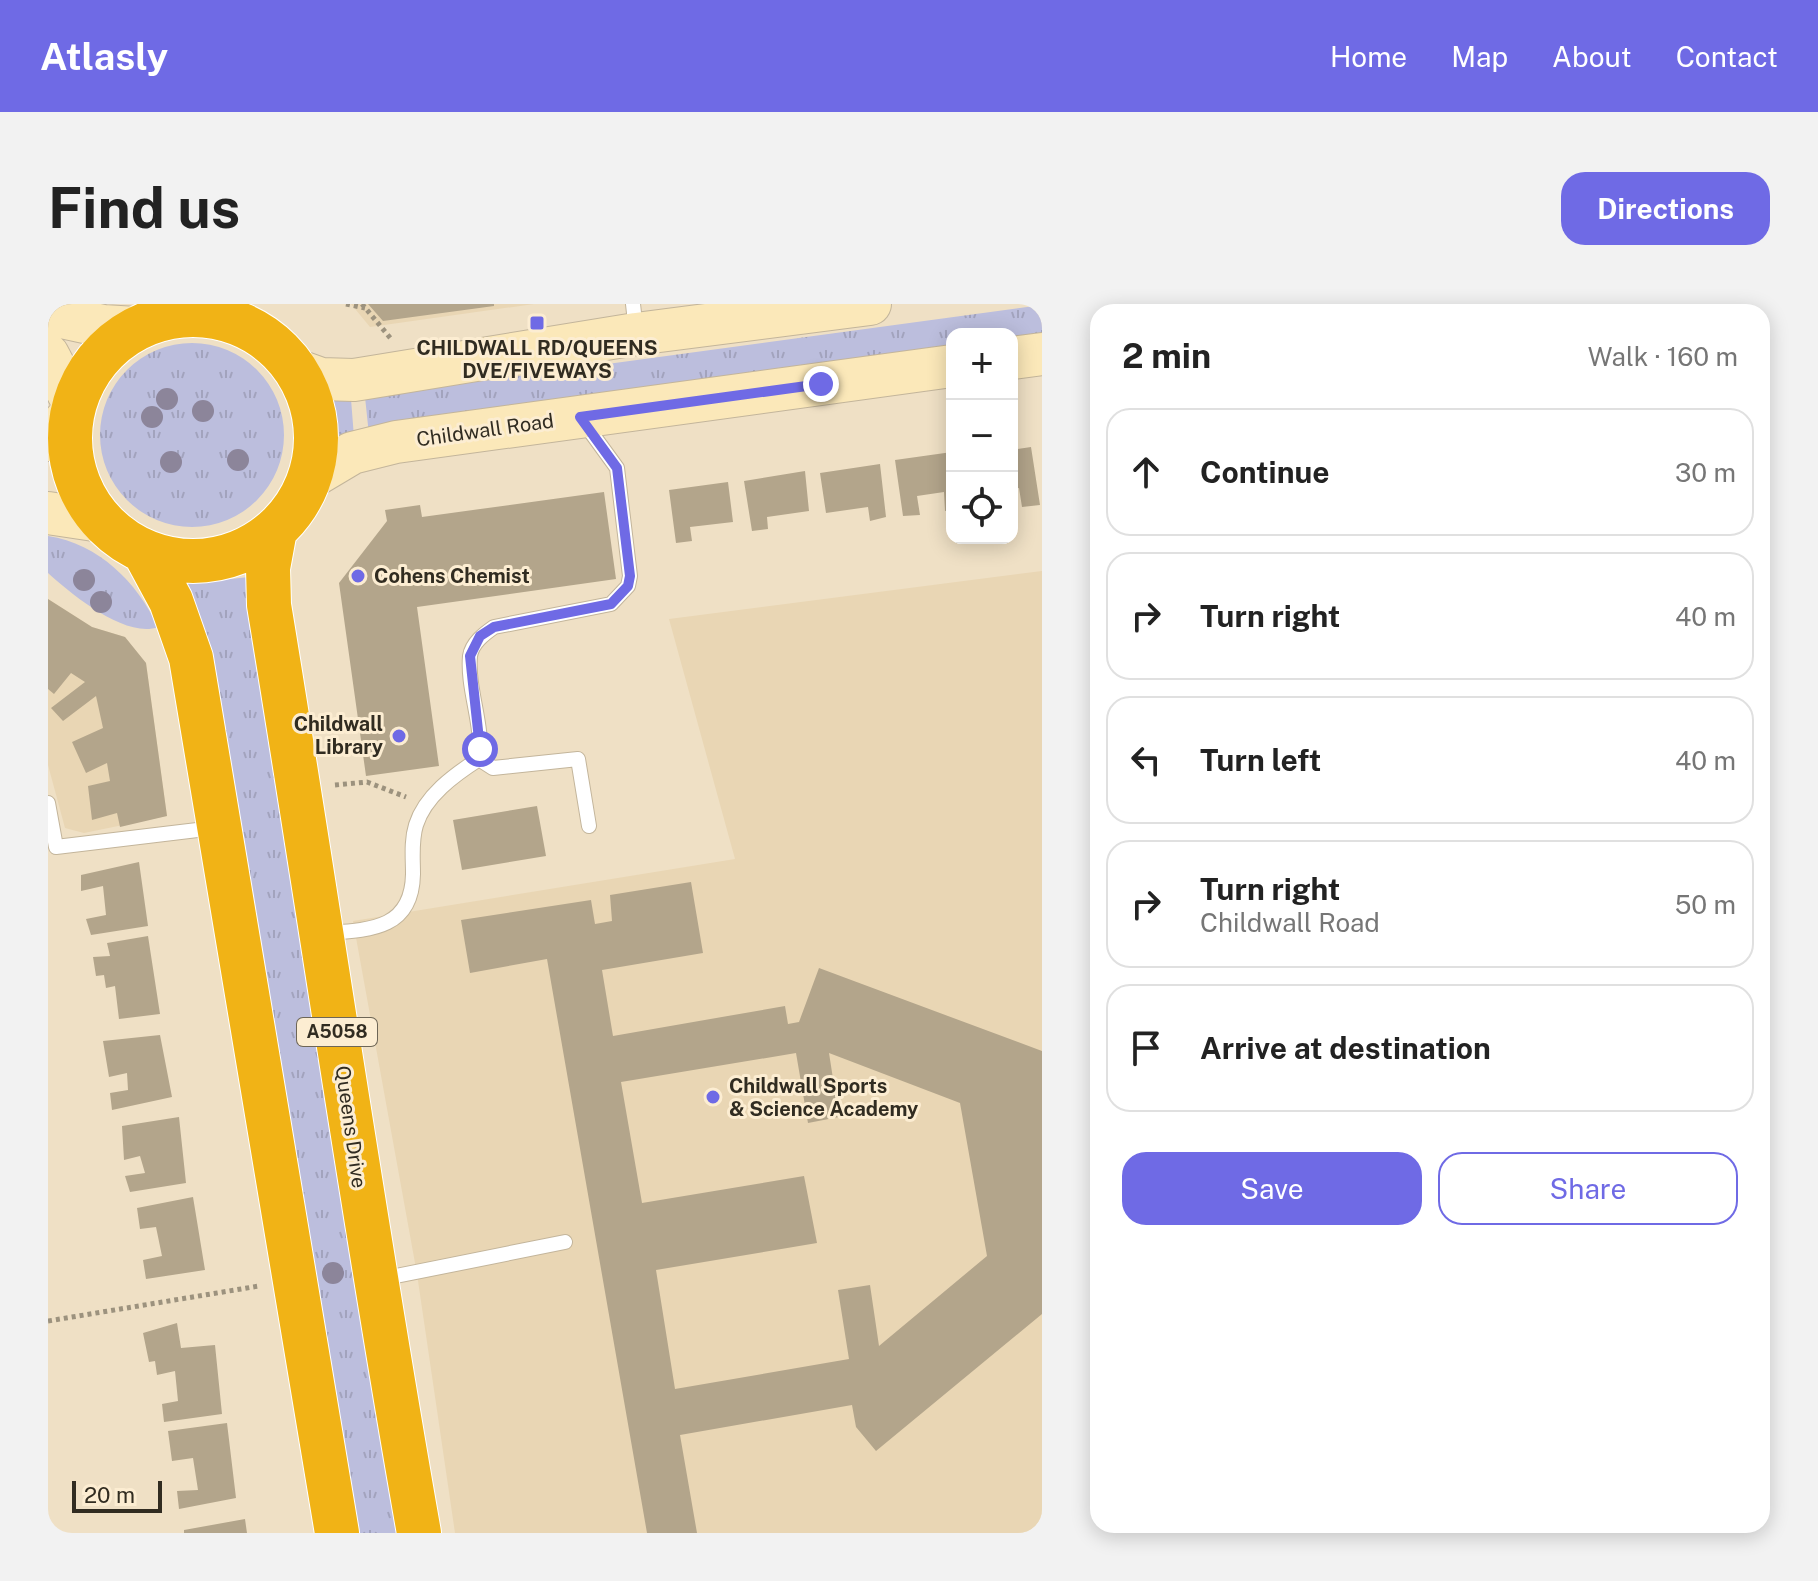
<!DOCTYPE html>
<meta charset="utf-8">
<style>
body{margin:0;font-family:"Public Sans",sans-serif;background:#f2f2f2;color:#222}
.controls{position:absolute;right:24px;top:24px;display:grid;overflow:hidden;border-radius:16px;box-shadow:0 4px 20px #0003}
.controls button{width:72px;height:72px;display:grid;place-items:center;padding:0;border:0;border-bottom:2px solid #e0e0e0;background:#fff;color:#222;font:40px sans-serif}
.scale{position:absolute;left:24px;bottom:20px;width:90px;box-sizing:border-box;padding-left:8px;border:4px solid #312c21;border-top:0;font-size:22px;line-height:28px;white-space:nowrap;color:#312c21;-webkit-text-stroke:6px #fcedd2;paint-order:stroke}
.stop{position:absolute;width:24px;height:24px;margin:-18px;border:6px solid #6f6ae5;border-radius:50%;background:#fff}
.stop.end{background:#6f6ae5;border-color:#fff;box-shadow:0 2px 8px #0008}
.list{margin:0;padding:0;list-style:none}
h2{display:flex;justify-content:space-between;align-items:center;height:104px;margin:0;padding:0 32px;font-size:34px}
h2 small{font-size:26px;font-weight:400;color:#767676}
.list li{display:grid;grid-template-columns:52px 1fr auto;gap:24px;align-items:center;box-sizing:border-box;height:128px;margin:0 16px 16px;padding:0 16px;border:2px solid #e0e0e0;border-radius:24px}
.list b{display:block;font-size:30px;white-space:nowrap}
.list p{margin:0;font-size:26px;white-space:nowrap;color:#767676}
.list em{font-size:26px;font-style:normal;color:#767676}
.actions{display:flex;gap:16px;padding:24px 32px}
.actions a{flex:1;padding:18px 0;border:2px solid #6f6ae5;border-radius:24px;text-align:center;font-size:28px;color:#6f6ae5}
.actions .main{background:#6f6ae5;color:#fff}
.icon{flex:none;width:44px;height:44px;fill:none;stroke:currentColor;stroke-width:2;stroke-linecap:round;stroke-linejoin:round}
.map{position:relative;flex:none;width:994px;height:1229px;overflow:hidden;border-radius:24px}
header{display:flex;align-items:center;gap:48px;box-sizing:border-box;height:112px;padding:0 40px;background:#6f6ae5;color:#fff}
header strong{font-size:38px}
nav{display:flex;gap:44px;margin-inline-start:auto;font-size:28px}
.intro{display:flex;align-items:center;justify-content:space-between;box-sizing:border-box;height:192px;padding:0 48px}
h1{margin:0;font-size:56px}
.button{padding:20px 36px;border-radius:24px;background:#6f6ae5;color:#fff;font-size:28px;font-weight:700}
main{display:flex;gap:48px;padding:0 48px}
aside{flex:1;background:#fff;border-radius:24px;box-shadow:0 4px 20px #0003}
.map>svg:first-child{display:block}
</style>
<header>
<strong>Atlasly</strong>
<nav><a>Home</a><a>Map</a><a>About</a><a>Contact</a></nav>
</header>
<div class="intro"><h1>Find us</h1><a class="button">Directions</a></div>
<main>
<div class="map">
<svg width="994" height="1229" viewBox="0 0 994 1229">
<defs>
<pattern id="grass-tufts" width="24" height="20" patternUnits="userSpaceOnUse" patternTransform="scale(2)"><rect width="24" height="20" fill="#bcbedd"/><path d="M3 7l-1-3M5 7V3M7 7l1-3M15 17l-1-3M17 17v-4M19 17l1-3" fill="none" stroke="#a2a3bd"/></pattern>
</defs>
<rect width="100%" height="100%" fill="#efe0c5"/>
<!-- built -->
<path fill="#e9d6b4" d="M303,0H486L322,23Z
M994,267V1229H407L369,970L305,617L687,555L621,315Z
M0,295L44,323L77,333L98,359L119,512L36,529L17,524L0,461Z"/>
<!-- grass -->
<path fill="url(#grass-tufts)" d="M994,1V39L964,43V30H904V52L321,131L317,93Z
M52 131a92 92 0 1 1 184 0a92 92 0 1 1-184 0Z
M303,95L306,133L284,141L276,98Z
M0,232C51,240 89,278 110,323C78,335 23,290 0,269Z
M210,272L248,550L263,707L352,1229H298L127,281Z"/>
<!-- building -->
<path fill="#b3a58b" fill-rule="evenodd" d="M320,0H446V2L335,17Z
M983,143L992,201L974,203L971,184L964,185V146Z
M904,148V206L897,207L896,188L869,192L872,211L855,212L847,156Z
M832,160L838,213L822,217L820,203L778,209L772,169Z
M757,167L761,207L719,213L720,225L704,227L696,177Z
M680,178L685,218L642,223L644,237L628,239L621,186Z
M556,188L568,275L369,303L391,462L318,472L291,279L339,217L337,206L372,201L374,213Z
M0,295L44,323L77,333L98,359L119,512L72,523L69,509L44,516L40,482L62,477L59,459L38,469L24,438L55,424L48,392L15,417L3,404L37,378L23,369L6,390L0,385Z
M489,502L498,552L414,566L405,516Z
M91,558L100,622L43,631L38,615L58,611L55,582L33,587V571Z
M643,578L655,649L554,666L565,732L737,702L740,720L751,718L771,664L994,747V1010L828,1147L808,1123L804,1101L632,1131L649,1229H599L499,655L422,669L413,616L543,596L547,620L564,617L562,591ZM748,749L760,819L791,813L781,749L912,799L939,952L831,1042L822,981L790,986L801,1055L627,1085L608,966L769,939L756,872L594,899L573,778Z
M100,632L112,710L71,715L67,682L58,684L56,671L48,672L45,653L62,652L59,639Z
M112,731L124,793L64,806L62,789L80,786L79,769L61,773L55,737Z
M131,813L138,879L82,888L77,872L97,869L92,852L76,856L74,822Z
M145,893L157,966L98,975L95,956L114,952L108,923L92,925L89,904Z
M129,1019L133,1044L167,1041L174,1110L116,1118L114,1100L130,1097L127,1067L109,1071L107,1057L101,1058L95,1029Z
M179,1119L188,1194L131,1205L129,1187L150,1186L145,1154L124,1157L120,1127Z
M197,1215L199,1229H136V1226Z"/>
<g fill="none" stroke-linecap="round" stroke-linejoin="round">
<defs>
<path id="lane" d="M585,0L588,27
M431,455L445,464L530,455L541,522
M0,499L8,543L166,524
M276,629C321,626 364,626 365,570C365,554 363,537 368,521C377,492 406,471 431,455C436,421 419,386 422,352C424,339 436,330 446,323L563,300L580,282L582,272L569,164L537,120
M333,975L517,938"/>
<path id="secondary" d="M0,10L55,22L88,24
M0,51L26,100
M964,54L994,50
M248,66L273,75L306,76L588,30L822,0
M0,136L24,109
M262,174L304,149L348,138L904,62
M0,209L53,217"/>
<path id="highway" d="M22 134a123 123 0 1 1 246 0a123 123 0 1 1-246 0Z
M227,226L220,264L221,301C272,610 316,920 371,1229
M96,247L123,297L143,354L289,1229"/>
</defs>
<!-- lane casing -->
<use href="#lane" stroke="#c3b59b" stroke-width="16"/>
<!-- secondary casing -->
<use href="#secondary" stroke="#c3b59b" stroke-width="44"/>
<!-- highway casing -->
<use href="#highway" stroke="#fff" stroke-width="46"/>
<!-- path -->
<path stroke="#9c927e" stroke-width="5" stroke-dasharray="4 4" stroke-linecap="butt" d="M298,0L317,4
M314,0L344,36
M287,481L319,478L358,493
M0,1017L211,982"/>
<!-- lane -->
<use href="#lane" stroke="#fff" stroke-width="14"/>
<!-- secondary -->
<use href="#secondary" stroke="#fbe8b9" stroke-width="42"/>
<!-- highway -->
<use href="#highway" stroke="#f1b316" stroke-width="44"/>
</g>
<!-- trees -->
<g fill="#8c859a">
<circle cx="119" cy="95" r="11"/>
<circle cx="155" cy="107" r="11"/>
<circle cx="104" cy="113" r="11"/>
<circle cx="190" cy="156" r="11"/>
<circle cx="123" cy="158" r="11"/>
<circle cx="36" cy="276" r="11"/>
<circle cx="53" cy="298" r="11"/>
<circle cx="285" cy="969" r="11"/>
</g>
<g fill="none" stroke-linecap="round" stroke-linejoin="round">
<!-- route -->
<path stroke="#6f6ae5" stroke-width="10" d="M432,445L422,352L432,332L446,323L563,300L580,282L582,272L569,164L532,113L773,80"/>
</g>
<!-- markers -->
<g fill="#6f6ae5" stroke="#fcedd2" stroke-width="3">
<rect x="481" y="11" width="16" height="16" rx="4"/>
<circle cx="310" cy="272" r="8"/>
<circle cx="351" cy="432" r="8"/>
<circle cx="665" cy="793" r="8"/>
</g>
<g text-anchor="middle" stroke-width="6" stroke-linejoin="round" paint-order="stroke">
<!-- shield labels -->
<rect fill="#fcedd2" stroke="#6e6656" stroke-width="2" x="249" y="714" width="80" height="28" rx="6"/>
<g font-size="18" font-weight="bold" fill="#312c21">
<text x="289" y="734">A5058</text>
</g>
<!-- poi labels -->
<g font-size="20" font-weight="bold" fill="#312c21" stroke="#fcedd2" text-anchor="start">
<text x="489" y="51" text-anchor="middle">CHILDWALL RD/QUEENS<tspan x="489" dy="23">DVE/FIVEWAYS</tspan></text>
<text x="326" y="279">Cohens Chemist</text>
<text x="335" y="427" text-anchor="end">Childwall<tspan x="335" dy="23">Library</tspan></text>
<text x="681" y="789">Childwall Sports<tspan x="681" dy="23">&amp; Science Academy</tspan></text>
</g>
<!-- street labels -->
<g font-size="20" fill="#312c21" stroke="#fcedd2">
<text transform="translate(437 126) rotate(-8)" y="7">Childwall Road</text>
<text transform="translate(303 823) rotate(82)" y="7">Queens Drive</text>
</g>
</g>
</svg>
<div class="controls">
<button>+</button>
<button>−</button>
<button><svg class="icon" aria-label="locate" viewBox="0 0 24 24"><circle cx="12" cy="12" r="6"/><path d="M12 2v4M12 18v4M2 12h4M18 12h4"/></svg></button>
</div>
<div class="scale">20 m</div>
<div class="stop" style="left:432px;top:445px"></div>
<div class="stop end" style="left:773px;top:80px"></div>
</div>
<aside>
<h2>2 min<small>Walk · 160 m</small></h2>
<ul class="list">
<li><svg class="icon" aria-label="ahead" viewBox="0 0 24 24"><path d="M12 20V5M6 11l6-6 6 6"/></svg><div><b>Continue</b></div><em>30 m</em></li>
<li><svg class="icon" aria-label="right" viewBox="0 0 24 24"><path d="M7 20v-9h11M14 6l5 5-5 5"/></svg><div><b>Turn right</b></div><em>40 m</em></li>
<li><svg class="icon" aria-label="left" viewBox="0 0 24 24"><path d="M17 20v-9H6M10 6l-5 5 5 5"/></svg><div><b>Turn left</b></div><em>40 m</em></li>
<li><svg class="icon" aria-label="right" viewBox="0 0 24 24"><path d="M7 20v-9h11M14 6l5 5-5 5"/></svg><div><b>Turn right</b><p>Childwall Road</p></div><em>50 m</em></li>
<li><svg class="icon" aria-label="arrive" viewBox="0 0 24 24"><path d="M6 21V4h12l-3 4 3 4H6"/></svg><div><b>Arrive at destination</b></div></li>
</ul>
<div class="actions"><a class="main">Save</a><a>Share</a></div>
</aside>
</main>
